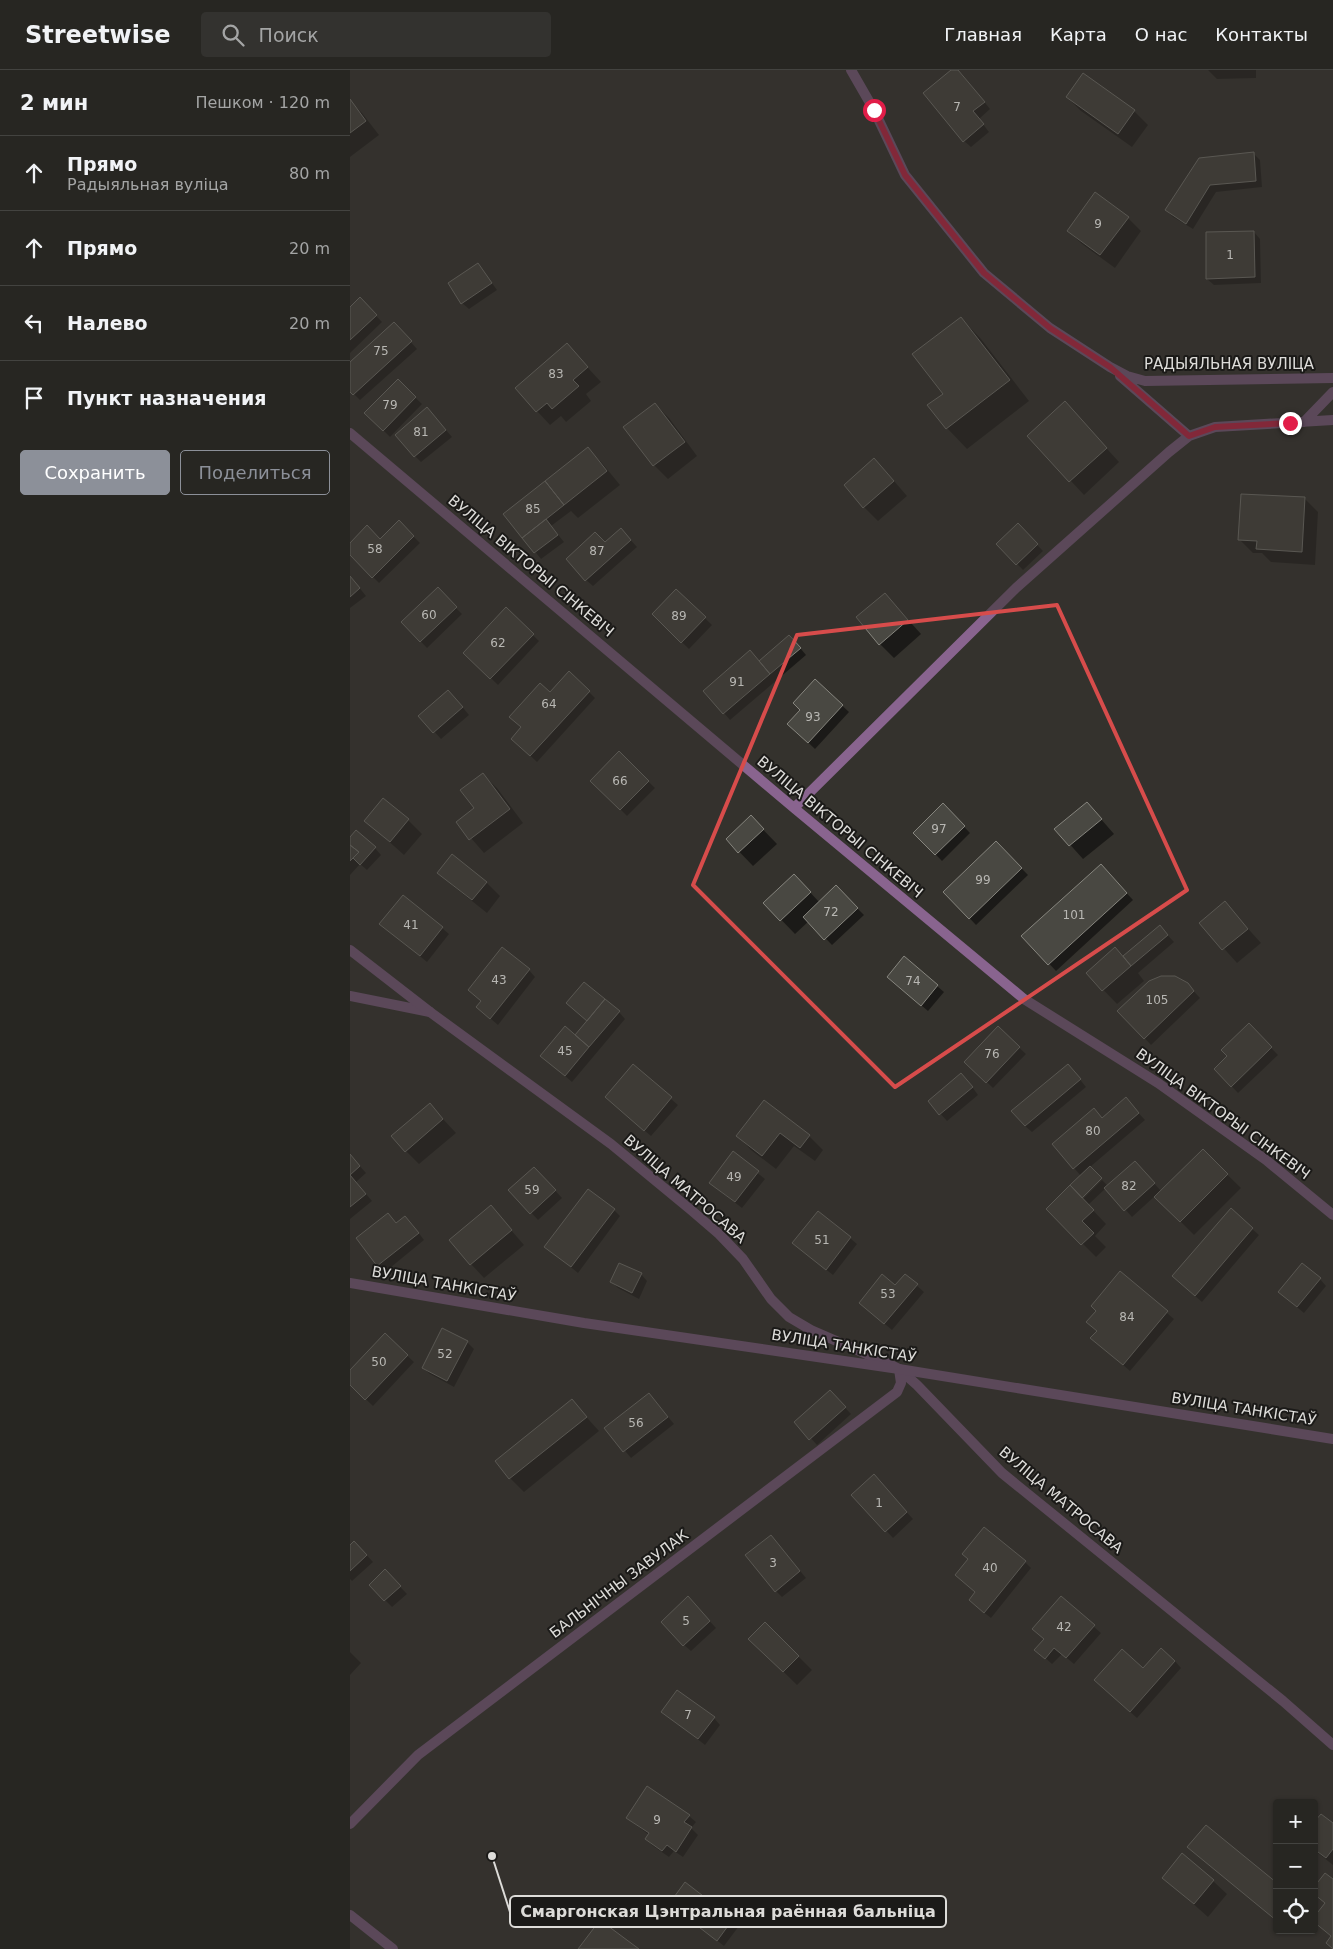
<!DOCTYPE html>
<html lang="ru">
<meta charset="utf-8">
<style>
body{margin:0;font-family:"DejaVu Sans",sans-serif;background:#33322f;color:#f1f3f6}
.controls{position:absolute;right:15px;bottom:15px;display:grid;overflow:hidden;border-radius:5px;box-shadow:0 1px 4px #0004}
.controls button{width:45px;height:45px;display:grid;place-items:center;padding:0;border:0;border-bottom:1px solid #434340;background:#272622;color:#f1f3f6;font:25px sans-serif}
.stop{position:absolute;width:15px;height:15px;margin:-11px;border:4px solid #e11d48;border-radius:50%;background:#fff}
.stop.end{background:#e11d48;border-color:#fff;box-shadow:0 1px 5px #0008}
.list{margin:0;padding:0;list-style:none}
h2{display:flex;justify-content:space-between;align-items:center;height:65px;margin:0;padding:0 20px;font-size:21px}
h2 small{font-size:16px;font-weight:400;color:#a4a5a5}
.list li{display:grid;grid-template-columns:32px 1fr auto;gap:15px;align-items:center;box-sizing:border-box;height:75px;padding:0 20px;border-top:1px solid #434340}
.list b{display:block;font-size:19px;white-space:nowrap}
.list p{margin:0;font-size:16px;white-space:nowrap;color:#a4a5a5}
.list em{font-size:16px;font-style:normal;color:#a4a5a5}
.actions{display:flex;gap:10px;padding:15px 20px}
.actions a{flex:1;padding:11px 0;border:1px solid #8c9099;border-radius:5px;text-align:center;font-size:18px;color:#8c9099}
.actions .main{background:#8c9099;color:#fff}
.icon{flex:none;width:28px;height:28px;fill:none;stroke:currentColor;stroke-width:2;stroke-linecap:round;stroke-linejoin:round}
.map{position:relative;flex:none;width:983px;height:1879px;overflow:hidden}
header{display:flex;align-items:center;gap:30px;box-sizing:border-box;height:70px;padding:0 25px;background:#272622;border-bottom:1px solid #434340}
header strong{font-size:24px}
nav{display:flex;gap:28px;margin-inline-start:auto;font-size:18px}
.search{width:350px;height:45px;background:#33322f;display:flex;align-items:center;gap:12px;box-sizing:border-box;padding:0 18px;border-radius:5px;color:#a4a5a5;font-size:19px}
main{display:flex}
aside{flex:1;background:#272622}
.map>svg:first-child{display:block}
</style>
<header>
<strong>Streetwise</strong>
<div class="search"><svg class="icon" aria-label="search" viewBox="0 0 24 24"><circle cx="10" cy="10" r="6"/><path d="M15 15l6 6"/></svg>Поиск</div>
<nav><a>Главная</a><a>Карта</a><a>О нас</a><a>Контакты</a></nav>
</header>
<main>
<aside>
<h2>2 мин<small>Пешком · 120 m</small></h2>
<ul class="list">
<li><svg class="icon" aria-label="ahead" viewBox="0 0 24 24"><path d="M12 20V5M6 11l6-6 6 6"/></svg><div><b>Прямо</b><p>Радыяльная вуліца</p></div><em>80 m</em></li>
<li><svg class="icon" aria-label="ahead" viewBox="0 0 24 24"><path d="M12 20V5M6 11l6-6 6 6"/></svg><div><b>Прямо</b></div><em>20 m</em></li>
<li><svg class="icon" aria-label="left" viewBox="0 0 24 24"><path d="M17 20v-9H6M10 6l-5 5 5 5"/></svg><div><b>Налево</b></div><em>20 m</em></li>
<li><svg class="icon" aria-label="arrive" viewBox="0 0 24 24"><path d="M6 21V4h12l-3 4 3 4H6"/></svg><div><b>Пункт назначения</b></div></li>
</ul>
<div class="actions"><a class="main">Сохранить</a><a>Поделиться</a></div>
</aside>
<div class="map">
<svg width="983" height="1879" viewBox="0 0 983 1879">
<rect width="100%" height="100%" fill="#34322d"/>
<!-- shadow -->
<path fill="#0007" d="M602,0H607L612,4L640,39L629,49L639,62L621,77L614,71Z
M858,0H906V8L867,9Z
M717,27L784,41L798,55L782,77L731,41Z
M0,31L12,43L29,65L0,87Z
M903,83L910,90L912,117L866,122L843,159L823,147L816,140Z
M778,148L791,161L765,198L732,174L718,161Z
M904,162L910,169L911,213L864,215L857,209Z
M128,194L147,220L119,239L112,233Z
M10,229L32,252L0,283V239Z
M611,248L631,269L679,331L617,379L597,358L579,335L594,324Z
M50,260L67,279L10,330L0,320V293Z
M217,275L251,312L236,324L241,331L216,352L211,346L200,355L187,341Z
M48,311L72,334L40,367L16,343Z
M305,334L319,348L347,386L318,409L304,395L275,357Z
M84,346L102,367L71,392L65,386Z
M728,347L769,392L734,425L679,366Z
M238,379L252,393L270,415L228,448L221,441L201,456L214,472L191,489L155,444Z
M538,404L557,426L528,451L514,437Z
M954,428L968,442L965,495L921,492L912,483H903L889,469Z
M49,452L70,473L29,513L0,484V474L30,470Z
M668,455L693,481L673,500L648,474Z
M277,466L287,477L243,516L236,510Z
M0,506L16,526L0,538Z
M87,519L112,544L77,578L52,552Z
M326,520L362,555L339,579L303,544Z
M535,524L571,564L544,588L530,574Z
M156,539L189,571L148,615L115,583Z
M446,573L456,585L380,650L374,643L410,592Z
M466,611L499,642L465,679L445,660L452,640Z
M239,622L245,628L187,692L169,675L200,624Z
M105,628L119,645L91,669L70,646Z
M269,683L305,718L277,746L242,711Z
M133,705L147,718L173,753L134,783L107,752L125,738Z
M737,733L764,764L733,789L706,759Z
M593,735L620,763L592,791L565,763Z
M401,747L427,774L403,796L377,769Z
M58,750L72,764L54,785L16,751Z
M0,769L25,778L31,785L17,800L10,794L0,805Z
M646,772L678,805L626,855L595,822Z
M102,786L137,813L150,826L137,843L103,816L89,803Z
M757,802L783,830L706,901L673,866Z
M486,817L514,845L482,875L459,851L445,864L415,833L457,819L470,833Z
M875,833L911,873L887,893L851,853Z
M810,857L824,872L788,903L794,911L767,934L737,903L774,887Z
M92,858L99,864L77,892L38,860Z
M554,888L594,922L578,941L545,913Z
M179,900L185,907L148,955L127,937L132,931Z
M837,914L850,928L801,975L769,941Z
M269,942L275,949L222,1012L199,992L225,967Z
M899,955L928,985L888,1023L865,999L879,986Z
M648,958L676,984L643,1018L616,992Z
M283,996L328,1035L301,1066L263,1034Z
M724,1002L736,1017L682,1062L675,1056Z
M618,1011L628,1025L597,1051L579,1031Z
M414,1032L459,1066L473,1080L465,1091L444,1076L426,1099L401,1080L388,1066Z
M80,1035L106,1063L69,1094L56,1081Z
M782,1036L795,1050L740,1097L731,1128L732,1130L752,1110L758,1116L791,1099L812,1122L853,1081L891,1118L844,1165L805,1126L782,1147L756,1118L738,1135L756,1154L745,1166L756,1177L746,1187L698,1139L731,1106L703,1074L744,1040L753,1049Z
M383,1083L415,1109L392,1138L367,1119Z
M0,1085L16,1103L6,1112L22,1131L0,1149Z
M191,1105L212,1128L188,1150L160,1120Z
M141,1137L174,1175L134,1208L121,1194Z
M264,1140L270,1146L228,1203L196,1177Z
M881,1140L909,1165L852,1232L830,1213Z
M38,1145L47,1154H62L74,1170L35,1202L28,1195Z
M500,1168L507,1174L483,1205L451,1180Z
M770,1203L824,1249L780,1301L749,1274L748,1241Z
M291,1204L297,1211L289,1229L268,1218L261,1211Z
M555,1205L574,1222L542,1260L517,1239L546,1217Z
M970,1209L976,1216L954,1243L937,1229Z
M35,1265L64,1292L23,1336L0,1314V1302Z
M117,1272L124,1279L104,1317L80,1304L73,1298Z
M486,1328L501,1344L467,1375L446,1352Z
M222,1331L249,1361L174,1422L160,1408Z
M305,1331L324,1354L281,1388L256,1358Z
M530,1413L563,1449L543,1468L503,1425Z
M427,1473L456,1508L432,1527L426,1521Z
M0,1476L11,1479L23,1492L2,1511L0,1509Z
M619,1490L675,1492L681,1498L641,1548L627,1537L626,1522L606,1505Z
M35,1501L57,1524L42,1537L20,1515Z
M711,1528L751,1563L724,1594L712,1584L702,1594L693,1586L695,1570Z
M345,1535L366,1558L341,1581L334,1575Z
M415,1553L462,1600L447,1615L400,1569Z
M0,1582L11,1593L0,1605Z
M825,1591L831,1598L787,1648L752,1617L794,1600Z
M313,1642L364,1648L370,1655L355,1675Z
M971,1745L983,1755V1795L964,1780V1754Z
M339,1746L346,1752L341,1758L348,1765L333,1787L324,1781L319,1787L303,1776L296,1769L299,1765L277,1748Z
M814,1808L863,1811L877,1824L858,1847Z
M335,1814L389,1856L374,1876L321,1834Z"/>
<!-- building -->
<path fill="#494842" stroke="#86857e" d="M601,0H608L635,32L623,41L634,54L613,72L573,23Z
M733,3L785,40L768,64L716,27Z
M0,29L16,51L0,63Z
M904,82L906,111L860,115L836,154L815,140L849,88Z
M745,122L779,147L750,185L717,161Z
M904,161L905,207L856,209V162Z
M128,193L142,213L111,234L98,213Z
M10,227L27,245L0,270V237Z
M611,247L660,310L596,359L577,335L593,324L562,284Z
M44,252L62,271L3,325L0,322V292Z
M217,273L238,297L223,310L229,316L202,339L197,333L186,342L165,318Z
M48,309L66,327L33,361L14,343Z
M715,331L757,378L719,412L677,366Z
M305,333L335,372L303,396L273,357Z
M77,337L96,360L64,387L45,365Z
M238,377L257,401L214,435L195,411Z
M524,388L544,411L513,438L494,415Z
M195,411L214,435L172,468L153,444Z
M891,424L955,427L952,482L906,479L907,471L888,470Z
M196,449L208,465L184,483L172,468Z
M49,450L64,466L22,508L0,485V473L17,455L30,469Z
M668,453L688,474L666,495L646,474Z
M271,458L281,470L235,511L216,489L245,462L255,472Z
M0,506L10,518L0,527Z
M88,517L107,537L70,572L51,552Z
M326,519L356,547L331,573L302,544Z
M535,523L558,550L529,575L506,547Z
M156,537L184,564L140,609L113,583Z
M439,565L451,578L420,604L409,591Z
M400,580L420,604L373,644L353,621Z
M219,601L240,621L180,686L161,669L171,657L159,647L190,613L200,622Z
M465,609L493,635L458,673L437,654L450,640L443,633Z
M98,620L113,637L83,663L68,646Z
M269,681L299,711L270,740L240,711Z
M133,703L160,739L119,770L106,752L124,738L110,720Z
M33,728L59,749L40,772L14,751Z
M737,732L752,749L719,776L704,759Z
M593,733L615,756L585,785L563,763Z
M401,745L414,759L388,783L376,769Z
M6,760L26,777L10,795L3,788L9,782L0,775V767Z
M646,771L672,798L619,849L593,822Z
M0,775L9,782L0,791Z
M102,784L137,812L122,830L87,803Z
M751,794L777,823L698,895L671,866Z
M444,804L461,822L430,851L413,833Z
M486,815L508,838L474,870L453,847Z
M53,825L93,857L70,886L29,854Z
M875,831L898,859L872,880L849,853Z
M810,855L818,865L781,896L773,886Z
M152,877L180,899L140,949L126,937L131,931L118,920Z
M765,877L781,896L752,921L736,903Z
M554,886L588,915L571,936L537,907Z
M811,906H825L838,913L844,921L794,969L767,941L799,911Z
M234,912L255,929L237,951L216,933Z
M255,929L270,941L239,977L225,965Z
M899,953L922,977L881,1017L864,999L877,986L871,980Z
M215,956L239,977L215,1006L190,986Z
M648,956L670,977L636,1013L614,992Z
M283,994L322,1027L294,1061L255,1027Z
M718,994L731,1009L675,1056L661,1041Z
M611,1003L623,1017L589,1045L578,1031Z
M776,1027L789,1043L723,1099L702,1074L744,1038L752,1048Z
M414,1030L460,1065L450,1078L430,1063L412,1086L386,1066Z
M80,1033L93,1049L55,1082L41,1066Z
M853,1079L878,1104L830,1152L804,1127Z
M383,1081L409,1101L385,1132L359,1113Z
M0,1084L10,1096L0,1105Z
M785,1091L805,1113L774,1141L754,1118Z
M740,1096L752,1108L732,1128L720,1115Z
M184,1097L206,1120L180,1144L158,1120Z
M0,1105L16,1124L0,1137Z
M720,1115L744,1140L732,1151L744,1163L731,1175L696,1139Z
M238,1119L265,1139L221,1197L194,1177Z
M141,1135L162,1160L120,1195L99,1170Z
M881,1138L903,1158L845,1226L822,1206Z
M468,1141L501,1167L476,1200L442,1173Z
M38,1143L46,1153L55,1146L69,1163L27,1196L6,1168Z
M269,1193L292,1203L282,1223L260,1212Z
M952,1193L971,1208L947,1237L928,1222Z
M770,1201L818,1241L773,1295L740,1268L747,1261L736,1252L746,1241L741,1236Z
M532,1204L545,1215L555,1204L568,1214L534,1254L509,1233Z
M92,1258L118,1271L97,1311L72,1298Z
M35,1263L58,1285L15,1330L0,1315V1300Z
M480,1320L496,1337L459,1370L444,1352Z
M299,1323L318,1347L273,1382L254,1358Z
M222,1329L237,1347L159,1409L145,1391Z
M524,1404L557,1442L535,1462L501,1425Z
M634,1457L676,1491L634,1543L619,1530L625,1522L605,1505L618,1489L612,1484Z
M421,1465L450,1501L425,1522L395,1485Z
M4,1471L17,1485L0,1501V1475Z
M35,1499L51,1516L34,1531L19,1515Z
M338,1526L360,1551L333,1576L311,1552Z
M711,1526L745,1555L716,1588L704,1578L695,1589L684,1580L694,1569L682,1559Z
M415,1552L449,1586L433,1602L398,1569Z
M811,1578L825,1591L780,1642L744,1610L772,1579L793,1598Z
M327,1620L365,1647L348,1669L311,1642Z
M297,1716L340,1745L334,1752L342,1757L326,1782L317,1775L312,1781L295,1769L299,1763L276,1748Z
M971,1744L983,1753V1779L976,1788L964,1779V1752Z
M856,1755L927,1813V1851L837,1777Z
M832,1783L864,1810L844,1834L812,1808Z
M975,1803L983,1809V1879L976,1873L981,1866L964,1852V1847L975,1833L964,1824V1817Z
M335,1812L383,1849L367,1871L319,1834Z
M250,1850L289,1879H228Z"/>
<g fill="none" stroke-linecap="round" stroke-linejoin="round">
<!-- service -->
<path stroke="#89648f" stroke-width="10" d="M0,926L80,942
M0,1845L43,1879"/>
<!-- minor -->
<path stroke="#89648f" stroke-width="10" d="M501,0L524,40L555,105L634,203L700,258L760,297L777,306L795,311L983,308
M770,306L839,366
M954,352L983,322
M0,363L444,738L674,929L808,1013L916,1090L983,1145
M444,738L666,518L819,382L839,366L865,357L983,350
M0,880L80,942L261,1074L341,1140L369,1164L393,1189L421,1229L439,1247L461,1260L537,1293L549,1299L567,1315L652,1403L933,1631L983,1675
M0,1754L68,1685L547,1322L551,1313L549,1299"/>
<!-- tertiary -->
<path stroke="#89648f" stroke-width="10" d="M0,1213L234,1253L549,1299L983,1369"/>
</g>
<g fill="none" stroke-linecap="round" stroke-linejoin="round">
<!-- route -->
<path stroke="#e11d48" stroke-width="6" d="M524,40L555,105L634,203L700,258L760,297L839,366L865,357L940,353"/>
</g>
<!-- marked area -->
<path d="M0 0H983V1879H0ZM707,535L837,820L545,1017L343,815L447,565Z" fill="#34322d" fill-opacity=".55" fill-rule="evenodd"/>
<path fill="none" stroke="#d74c4b" stroke-width="4" stroke-linejoin="round" d="M707,535L837,820L545,1017L343,815L447,565Z"/>
<g text-anchor="middle" stroke-width="4" stroke-linejoin="round" paint-order="stroke">
<!-- number labels -->
<g font-size="12" fill="#b8b7b3">
<text x="607" y="41">7</text>
<text x="748" y="158">9</text>
<text x="880" y="189">1</text>
<text x="31" y="285">75</text>
<text x="206" y="308">83</text>
<text x="40" y="339">79</text>
<text x="71" y="366">81</text>
<text x="183" y="443">85</text>
<text x="25" y="483">58</text>
<text x="247" y="485">87</text>
<text x="79" y="549">60</text>
<text x="329" y="550">89</text>
<text x="148" y="577">62</text>
<text x="387" y="616">91</text>
<text x="199" y="638">64</text>
<text x="463" y="651">93</text>
<text x="270" y="715">66</text>
<text x="589" y="763">97</text>
<text x="633" y="814">99</text>
<text x="481" y="846">72</text>
<text x="724" y="849">101</text>
<text x="61" y="859">41</text>
<text x="149" y="914">43</text>
<text x="563" y="915">74</text>
<text x="807" y="934">105</text>
<text x="215" y="985">45</text>
<text x="642" y="988">76</text>
<text x="743" y="1065">80</text>
<text x="384" y="1111">49</text>
<text x="779" y="1120">82</text>
<text x="182" y="1124">59</text>
<text x="472" y="1174">51</text>
<text x="538" y="1228">53</text>
<text x="777" y="1251">84</text>
<text x="95" y="1288">52</text>
<text x="29" y="1296">50</text>
<text x="286" y="1357">56</text>
<text x="529" y="1437">1</text>
<text x="423" y="1497">3</text>
<text x="640" y="1502">40</text>
<text x="336" y="1555">5</text>
<text x="714" y="1561">42</text>
<text x="338" y="1649">7</text>
<text x="307" y="1754">9</text>
</g>
<!-- street labels -->
<g font-size="15" fill="#dddcd9" stroke="#1b1a18">
<text x="879" y="299">РАДЫЯЛЬНАЯ ВУЛІЦА</text>
<text transform="translate(181 496) rotate(40)" y="5">ВУЛІЦА ВІКТОРЫІ СІНКЕВІЧ</text>
<text transform="translate(490 757) rotate(40)" y="5">ВУЛІЦА ВІКТОРЫІ СІНКЕВІЧ</text>
<text transform="translate(873 1044) rotate(36)" y="5">ВУЛІЦА ВІКТОРЫІ СІНКЕВІЧ</text>
<text transform="translate(335 1119) rotate(41)" y="5">ВУЛІЦА МАТРОСАВА</text>
<text transform="translate(94 1214) rotate(10)" y="5">ВУЛІЦА ТАНКІСТАЎ</text>
<text transform="translate(494 1276) rotate(9)" y="5">ВУЛІЦА ТАНКІСТАЎ</text>
<text transform="translate(894 1339) rotate(9)" y="5">ВУЛІЦА ТАНКІСТАЎ</text>
<text transform="translate(711 1430) rotate(40)" y="5">ВУЛІЦА МАТРОСАВА</text>
<text transform="translate(269 1514) rotate(-37)" y="5">БАЛЬНІЧНЫ ЗАВУЛАК</text>
</g>
</g>
<!-- callouts -->
<path fill="none" stroke="#dddcd9" stroke-width="2" d="M142 1786L160 1842"/>
<circle fill="#dddcd9" stroke="#1b1a18" stroke-width="2" cx="142" cy="1786" r="5"/>
<rect fill="#1b1a18" stroke="#dddcd9" stroke-width="2" x="160" y="1826" width="436" height="31" rx="5"/>
<g font-size="16" text-anchor="middle" font-weight="bold" fill="#dddcd9">
<text x="378" y="1847">Смаргонская Цэнтральная раённая бальніца</text>
</g>
</svg>
<div class="controls">
<button>+</button>
<button>−</button>
<button><svg class="icon" aria-label="locate" viewBox="0 0 24 24"><circle cx="12" cy="12" r="6"/><path d="M12 2v4M12 18v4M2 12h4M18 12h4"/></svg></button>
</div>
<div class="stop" style="left:524px;top:40px"></div>
<div class="stop end" style="left:940px;top:353px"></div>
</div>
</main>
